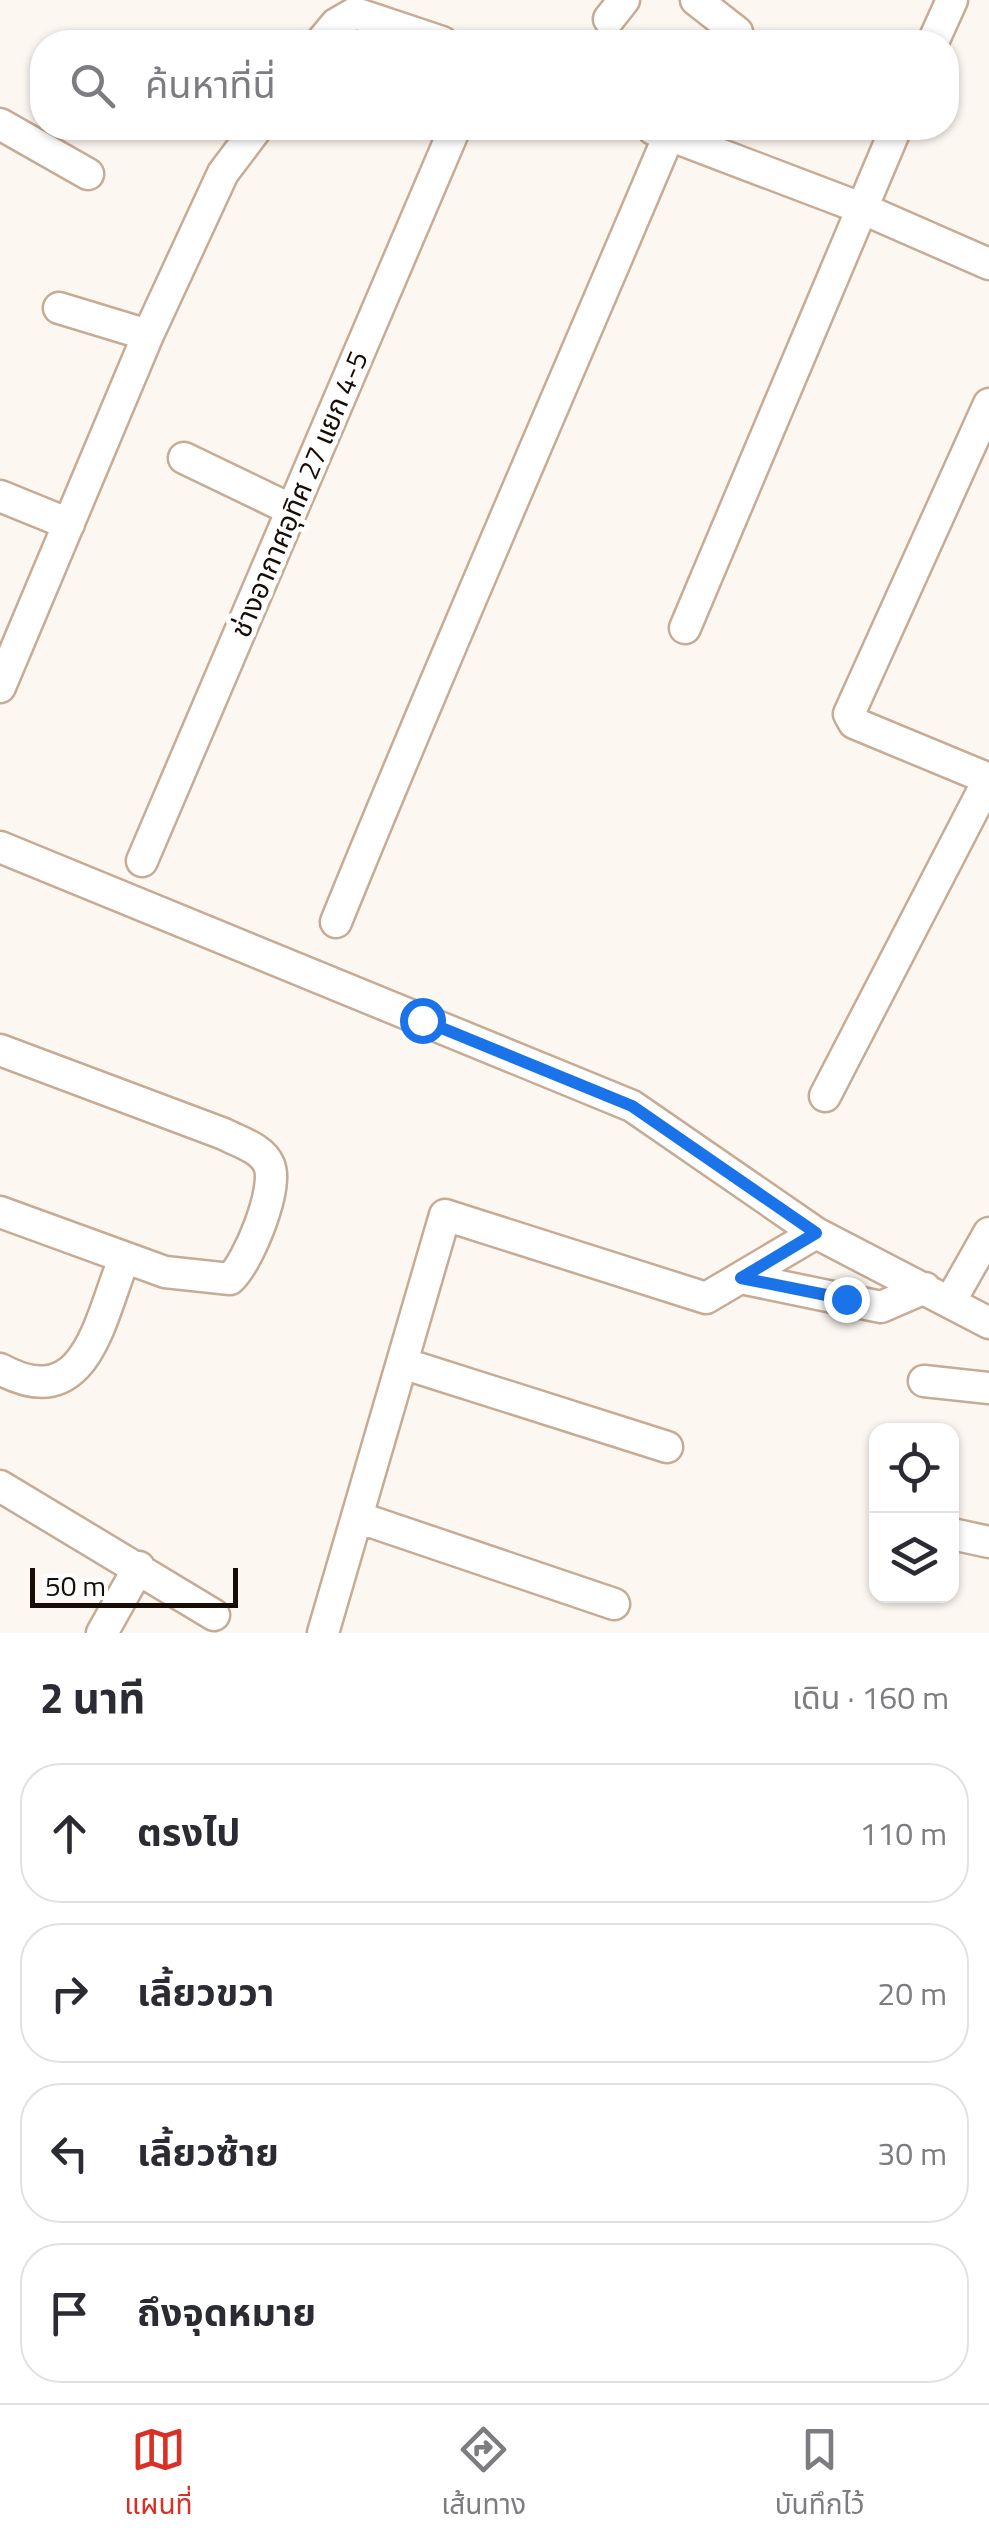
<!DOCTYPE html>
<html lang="th">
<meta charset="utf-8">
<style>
body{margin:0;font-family:"Titillium Web","Noto Sans Thai",sans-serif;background:#f2f2f3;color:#2b2b33}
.controls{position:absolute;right:30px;bottom:30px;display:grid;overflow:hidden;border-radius:20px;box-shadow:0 2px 8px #0004}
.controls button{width:90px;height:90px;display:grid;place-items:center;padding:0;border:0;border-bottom:2px solid #e1e1e2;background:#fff;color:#2b2b33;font:50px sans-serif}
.scale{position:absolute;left:30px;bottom:25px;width:208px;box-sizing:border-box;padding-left:10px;border:5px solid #170d06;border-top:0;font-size:28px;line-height:35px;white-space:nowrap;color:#170d06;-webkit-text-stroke:8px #fff;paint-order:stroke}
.stop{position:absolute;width:30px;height:30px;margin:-22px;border:8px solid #1a73e8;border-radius:50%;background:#fff}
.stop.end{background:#1a73e8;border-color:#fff;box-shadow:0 2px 10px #0008}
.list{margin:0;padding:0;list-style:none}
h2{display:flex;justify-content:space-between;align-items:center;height:130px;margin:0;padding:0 40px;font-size:42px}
h2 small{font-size:32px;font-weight:400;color:#7c7c81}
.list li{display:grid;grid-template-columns:65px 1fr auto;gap:30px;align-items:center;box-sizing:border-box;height:140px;margin:0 20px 20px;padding:0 20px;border:2px solid #e1e1e2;border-radius:40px}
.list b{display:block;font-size:38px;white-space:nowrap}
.list em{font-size:32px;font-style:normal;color:#7c7c81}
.icon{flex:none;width:55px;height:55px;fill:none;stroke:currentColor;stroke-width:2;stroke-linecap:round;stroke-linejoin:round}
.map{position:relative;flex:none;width:989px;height:1633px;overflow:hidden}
.search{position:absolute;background:#fff;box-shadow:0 2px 8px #0004;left:30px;right:30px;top:30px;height:110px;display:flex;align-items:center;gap:25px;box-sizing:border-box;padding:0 35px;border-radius:40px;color:#7c7c81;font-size:38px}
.sheet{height:770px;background:#fff}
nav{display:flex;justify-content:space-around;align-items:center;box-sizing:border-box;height:140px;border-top:2px solid #e1e1e2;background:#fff;font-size:28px;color:#7c7c81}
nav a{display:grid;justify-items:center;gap:5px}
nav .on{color:#d93025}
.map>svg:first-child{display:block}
</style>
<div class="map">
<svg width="989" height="1633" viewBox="0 0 989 1633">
<rect width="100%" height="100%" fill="#fdf7f2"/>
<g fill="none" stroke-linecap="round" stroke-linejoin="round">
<defs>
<path id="minor" d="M696,0L737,32
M609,19L624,0
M321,42L336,24L355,13L442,42
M933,42L952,0
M0,124L88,174
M653,129L861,208L989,264
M59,308L148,335
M184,458L292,510
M0,496L69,524
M685,628L896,128
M0,687L148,335L223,173L257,128
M989,779L854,723L849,714L989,404
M0,847L632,1106L816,1233L989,1323
M142,861L455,128
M336,922C443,658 558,398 669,135
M0,1050L224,1134C239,1142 262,1148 269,1165C279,1188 248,1263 230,1279L165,1272L0,1212
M825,1096L989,779
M741,1278L881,1307L925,1288
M951,1300L989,1233
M402,1363L667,1447
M0,1369C86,1416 99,1321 124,1259
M924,1381L989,1388
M0,1486L214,1615
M357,1517L614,1604
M952,1534L989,1542
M102,1633L139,1567
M323,1633L445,1215L706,1298L816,1233"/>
</defs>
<!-- minor casing -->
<use href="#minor" stroke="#c6ab95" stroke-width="35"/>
<!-- minor -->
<use href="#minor" stroke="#fff" stroke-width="30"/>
</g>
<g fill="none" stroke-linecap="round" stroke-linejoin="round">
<!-- route -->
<path stroke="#1a73e8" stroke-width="12" d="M422,1020L632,1106L816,1233L741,1278L846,1299"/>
</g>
<g text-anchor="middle" stroke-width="10" stroke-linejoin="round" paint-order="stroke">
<!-- street labels -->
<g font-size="28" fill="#170d06" stroke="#fff">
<text transform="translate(299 494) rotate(-67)" y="10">ช่างอากาศอุทิศ 27 แยก 4-5</text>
</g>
</g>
</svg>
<div class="controls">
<button><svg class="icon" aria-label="locate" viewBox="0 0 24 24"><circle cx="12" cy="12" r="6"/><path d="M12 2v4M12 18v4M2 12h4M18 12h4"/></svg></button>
<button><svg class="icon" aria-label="layers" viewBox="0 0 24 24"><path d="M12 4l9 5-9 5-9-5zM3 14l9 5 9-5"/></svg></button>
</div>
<div class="scale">50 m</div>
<div class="stop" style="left:422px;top:1020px"></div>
<div class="stop end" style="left:846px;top:1299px"></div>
<div class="search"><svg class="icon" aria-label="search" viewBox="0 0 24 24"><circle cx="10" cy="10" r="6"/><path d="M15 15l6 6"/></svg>ค้นหาที่นี่</div>
</div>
<section class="sheet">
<h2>2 นาที<small>เดิน · 160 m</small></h2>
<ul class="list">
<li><svg class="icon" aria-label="ahead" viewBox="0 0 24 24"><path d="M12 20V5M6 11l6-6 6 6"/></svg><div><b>ตรงไป</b></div><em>110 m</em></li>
<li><svg class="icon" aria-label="right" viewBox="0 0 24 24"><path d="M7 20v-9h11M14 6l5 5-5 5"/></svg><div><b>เลี้ยวขวา</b></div><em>20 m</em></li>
<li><svg class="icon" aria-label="left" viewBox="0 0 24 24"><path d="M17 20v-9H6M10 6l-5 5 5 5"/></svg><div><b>เลี้ยวซ้าย</b></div><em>30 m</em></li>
<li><svg class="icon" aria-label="arrive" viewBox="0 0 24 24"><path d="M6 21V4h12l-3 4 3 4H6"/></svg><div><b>ถึงจุดหมาย</b></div></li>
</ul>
</section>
<nav>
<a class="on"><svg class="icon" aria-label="map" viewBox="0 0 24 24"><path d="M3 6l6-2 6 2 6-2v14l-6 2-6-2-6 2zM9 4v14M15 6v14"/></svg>แผนที่</a>
<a><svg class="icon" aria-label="directions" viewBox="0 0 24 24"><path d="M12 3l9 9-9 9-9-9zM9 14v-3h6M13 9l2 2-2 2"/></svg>เส้นทาง</a>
<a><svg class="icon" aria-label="saved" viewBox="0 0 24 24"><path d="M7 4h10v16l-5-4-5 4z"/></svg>บันทึกไว้</a>
</nav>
